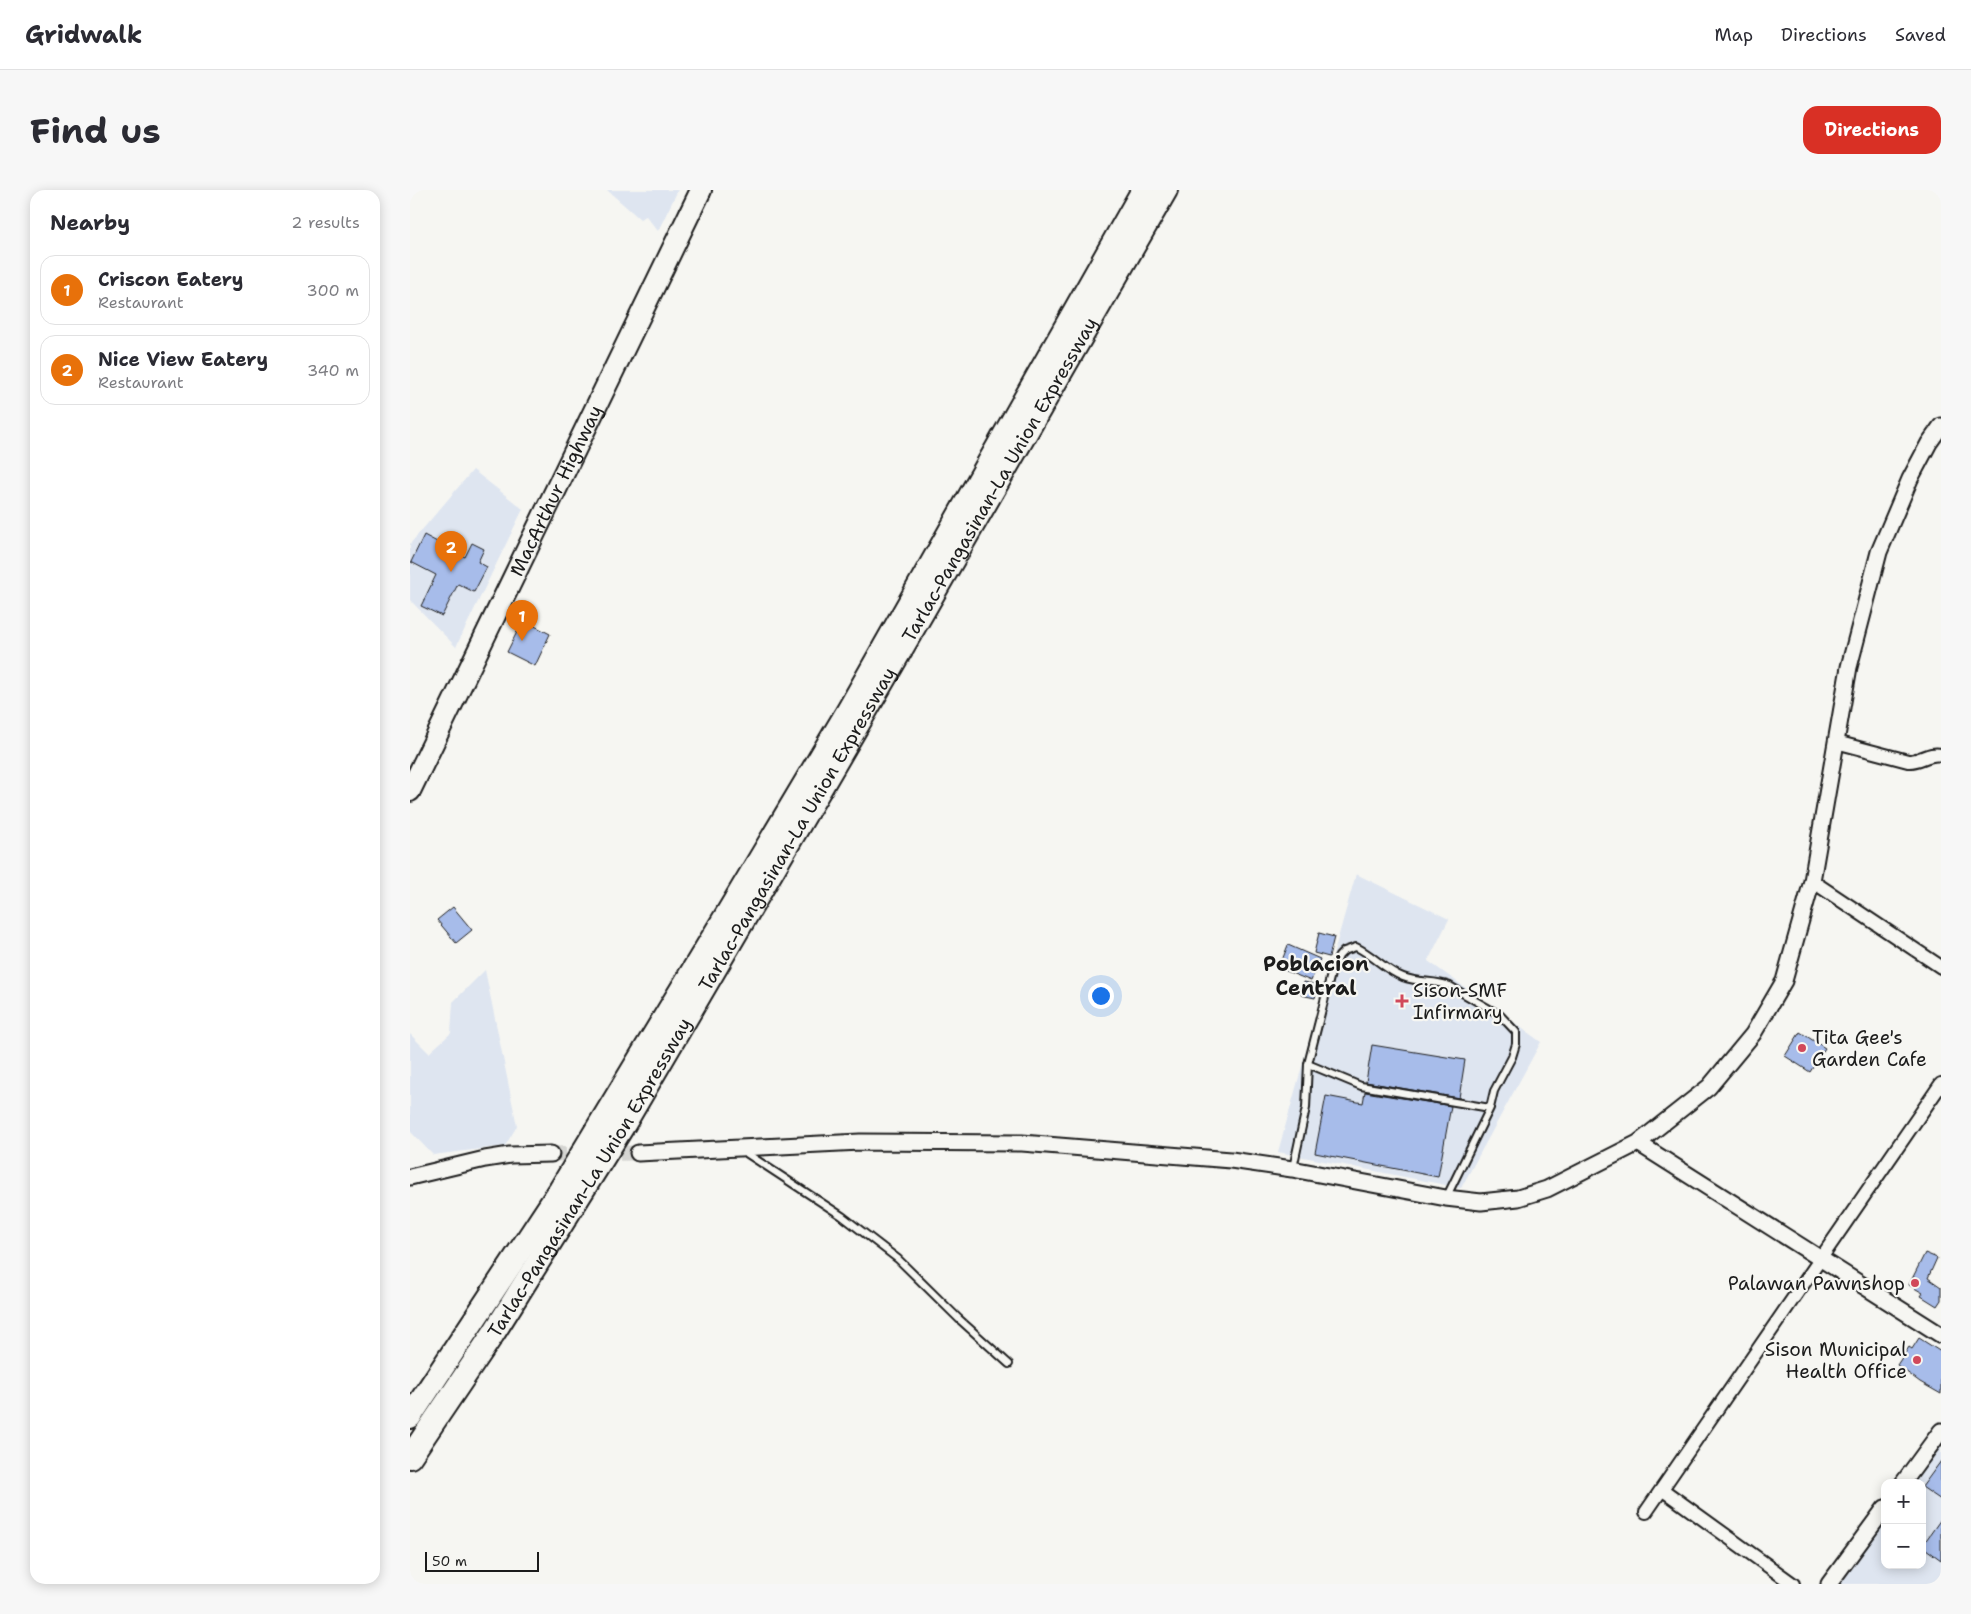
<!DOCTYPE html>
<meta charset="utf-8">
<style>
body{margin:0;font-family:"Shantell Sans",sans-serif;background:#f7f7f7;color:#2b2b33}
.controls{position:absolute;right:15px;bottom:15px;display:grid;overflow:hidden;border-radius:10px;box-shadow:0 2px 12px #0003}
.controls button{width:45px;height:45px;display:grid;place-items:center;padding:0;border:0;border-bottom:1px solid #e1e1e2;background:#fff;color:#2b2b33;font:25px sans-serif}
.scale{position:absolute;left:15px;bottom:12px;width:114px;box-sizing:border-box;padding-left:5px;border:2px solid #1c1c1c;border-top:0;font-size:14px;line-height:18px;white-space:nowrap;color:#1c1c1c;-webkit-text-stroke:4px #f6f6f2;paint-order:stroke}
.you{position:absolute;left:690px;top:805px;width:18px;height:18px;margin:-12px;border:4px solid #fff;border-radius:50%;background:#1a73e8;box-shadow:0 0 0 8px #1a73e833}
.badge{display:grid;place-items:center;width:32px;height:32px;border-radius:50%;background:#d93025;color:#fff;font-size:16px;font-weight:700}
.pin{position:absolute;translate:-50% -41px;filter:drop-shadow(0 1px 2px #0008)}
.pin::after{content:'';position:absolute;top:26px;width:18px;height:15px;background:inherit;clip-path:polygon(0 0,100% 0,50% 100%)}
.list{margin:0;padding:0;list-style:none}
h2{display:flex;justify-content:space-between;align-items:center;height:65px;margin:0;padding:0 20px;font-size:21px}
h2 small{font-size:16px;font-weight:400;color:#7c7c81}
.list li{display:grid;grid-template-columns:32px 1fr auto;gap:15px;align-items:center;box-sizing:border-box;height:70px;margin:0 10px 10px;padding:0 10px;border:1px solid #e1e1e2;border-radius:15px}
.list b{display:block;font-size:19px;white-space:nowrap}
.list p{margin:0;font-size:16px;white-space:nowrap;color:#7c7c81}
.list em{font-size:16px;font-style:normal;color:#7c7c81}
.map{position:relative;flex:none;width:1531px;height:1394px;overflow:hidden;border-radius:15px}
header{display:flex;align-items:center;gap:30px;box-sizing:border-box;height:70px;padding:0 25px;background:#fff;border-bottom:1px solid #e1e1e2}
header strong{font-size:24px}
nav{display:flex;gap:28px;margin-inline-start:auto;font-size:18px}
.intro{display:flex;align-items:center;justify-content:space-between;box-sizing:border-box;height:120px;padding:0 30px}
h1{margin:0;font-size:35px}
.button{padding:12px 22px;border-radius:15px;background:#d93025;color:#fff;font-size:18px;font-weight:700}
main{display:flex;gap:30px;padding:0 30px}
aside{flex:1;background:#fff;border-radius:15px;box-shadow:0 2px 12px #0003}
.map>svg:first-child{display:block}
</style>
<header>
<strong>Gridwalk</strong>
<nav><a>Map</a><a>Directions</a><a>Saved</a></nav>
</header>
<div class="intro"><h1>Find us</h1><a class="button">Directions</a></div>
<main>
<aside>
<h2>Nearby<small>2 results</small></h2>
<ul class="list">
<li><span class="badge" style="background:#e8710a">1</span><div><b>Criscon Eatery</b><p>Restaurant</p></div><em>300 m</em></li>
<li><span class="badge" style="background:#e8710a">2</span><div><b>Nice View Eatery</b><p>Restaurant</p></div><em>340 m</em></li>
</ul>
</aside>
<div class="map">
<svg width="1531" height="1394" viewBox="0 0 1531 1394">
<rect width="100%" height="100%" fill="#f6f6f2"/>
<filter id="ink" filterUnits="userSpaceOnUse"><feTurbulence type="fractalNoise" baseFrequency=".02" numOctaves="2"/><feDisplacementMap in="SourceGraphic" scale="10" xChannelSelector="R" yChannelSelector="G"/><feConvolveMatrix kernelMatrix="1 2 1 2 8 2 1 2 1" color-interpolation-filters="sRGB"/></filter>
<g filter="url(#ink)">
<!-- built -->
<path fill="#dee5f0" d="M197,0H268L248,41L236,26L230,29Z
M63,280L113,319L46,457L0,410V354Z
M946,684L1039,729L1018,771L1131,852L1051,998L868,962Z
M75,780L107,936L95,956L23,965L0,941V844L19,863L41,843L43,812Z
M1531,1256V1394H1429L1475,1332V1375H1512V1293H1504Z"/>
<!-- building -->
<path fill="#a7bcea" stroke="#1c1c1c" d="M14,345L55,367L62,353L74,359L68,372L77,377L64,402L48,394L32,426L11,416L26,385L1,372Z
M113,430L140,444L125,476L97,462Z
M43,717L62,740L46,753L27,730Z
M909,743L924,747L919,767L904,763Z
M878,755L910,769L901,791L869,778Z
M894,792L908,795L905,808L891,805Z
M1390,842L1415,858L1400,882L1375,866Z
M962,855L1055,870L1049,908L956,892Z
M955,902L1041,916L1028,987L905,963L916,906L953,913Z
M1515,1063L1527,1068L1518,1088L1531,1097V1110L1527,1116L1511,1106L1513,1103L1499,1095Z
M1509,1148L1531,1162V1204L1510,1192L1487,1175L1499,1157L1502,1159Z
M1531,1271V1310L1512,1297Z
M1531,1329V1370L1512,1356Z"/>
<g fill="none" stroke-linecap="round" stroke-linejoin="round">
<!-- tertiary-tunnel -->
<path stroke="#d5d5d2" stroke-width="15" stroke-dasharray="15 8" stroke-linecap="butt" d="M141,964L228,963"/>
<defs>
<path id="service" d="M898,874L951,896L1080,918
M333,961L432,1026L488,1069L549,1129L599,1174
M883,978L896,918L898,874L921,784L929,766L934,761L946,757C963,765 975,780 993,787C1008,793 1025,790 1040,796L1090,825L1106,842V854L1102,867L1084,901L1080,918L1036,1008"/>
<path id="minor" d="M1426,552L1498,571C1510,572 1519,562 1531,565
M1402,691L1531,777
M1253,1300L1383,1394
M1236,1322L1531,894"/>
<path id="tertiary" d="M1228,953L1531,1145
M228,963L450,952L612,953L821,970L882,979L1036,1008L1071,1012L1108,1008L1137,999L1228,953L1299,897L1343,844L1374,791L1402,691L1439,477L1469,362L1500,289L1519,253L1531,236
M0,987L75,969L100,965L141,964
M1493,1293L1531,1241
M1419,1394L1475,1318"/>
<g id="trunk">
<path id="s1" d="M0,601L291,0"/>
</g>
<g id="motorway">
<path d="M0,1227L150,1000L315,727L439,519L733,0"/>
<path id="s2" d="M0,1267L83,1144L215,933L450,531L756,0"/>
</g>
</defs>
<!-- service casing -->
<use href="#service" stroke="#1c1c1c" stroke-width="10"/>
<!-- minor casing -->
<use href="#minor" stroke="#1c1c1c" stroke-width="16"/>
<!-- tertiary casing -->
<use href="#tertiary" stroke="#1c1c1c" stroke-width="19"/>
<!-- trunk casing -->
<use href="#trunk" stroke="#1c1c1c" stroke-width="24"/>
<!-- motorway casing -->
<use href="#motorway" stroke="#1c1c1c" stroke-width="26"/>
<!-- service -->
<use href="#service" stroke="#f6f6f2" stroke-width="6"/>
<!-- minor -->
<use href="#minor" stroke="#f6f6f2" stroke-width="12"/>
<!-- tertiary -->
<use href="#tertiary" stroke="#f6f6f2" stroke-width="15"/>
<!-- trunk -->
<use href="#trunk" stroke="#f6f6f2" stroke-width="20"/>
<!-- motorway -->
<use href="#motorway" stroke="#f6f6f2" stroke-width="22"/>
</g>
</g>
<!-- markers -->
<g fill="#d1495b" stroke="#f6f6f2" stroke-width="2">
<path d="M989.5 803.5h5v5h5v5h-5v5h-5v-5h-5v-5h5z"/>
<circle cx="1392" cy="858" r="5"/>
<circle cx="1505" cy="1093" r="5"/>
<circle cx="1507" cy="1170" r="5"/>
</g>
<g text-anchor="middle" stroke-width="4.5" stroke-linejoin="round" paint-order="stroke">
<!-- street labels -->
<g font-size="19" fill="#1c1c1c" stroke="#f6f6f2">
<text dy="7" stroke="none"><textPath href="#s2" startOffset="1142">Tarlac-Pangasinan-La Union Expressway</textPath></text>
<text dy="7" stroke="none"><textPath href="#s1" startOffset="334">MacArthur Highway</textPath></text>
<text dy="7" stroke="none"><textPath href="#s2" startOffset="738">Tarlac-Pangasinan-La Union Expressway</textPath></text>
<text dy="7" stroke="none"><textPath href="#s2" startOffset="332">Tarlac-Pangasinan-La Union Expressway</textPath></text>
</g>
<!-- poi labels -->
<g font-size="19" fill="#1c1c1c" stroke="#f6f6f2" text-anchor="start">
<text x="1003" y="807">Sison-SMF<tspan x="1003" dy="22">Infirmary</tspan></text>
<text x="1402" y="854">Tita Gee's<tspan x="1402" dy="22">Garden Cafe</tspan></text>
<text x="1495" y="1100" text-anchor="end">Palawan Pawnshop</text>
<text x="1497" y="1166" text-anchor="end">Sison Municipal<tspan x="1497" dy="22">Health Office</tspan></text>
</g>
<!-- quarter labels -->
<g font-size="21" font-weight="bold" fill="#1c1c1c" stroke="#f6f6f2">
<text x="906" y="781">Poblacion<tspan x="906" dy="24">Central</tspan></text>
</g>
</g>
</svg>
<div class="controls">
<button>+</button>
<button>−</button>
</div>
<div class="scale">50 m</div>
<div class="you"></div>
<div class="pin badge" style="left:112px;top:451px;background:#e8710a">1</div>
<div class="pin badge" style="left:41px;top:382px;background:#e8710a">2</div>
</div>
</main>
